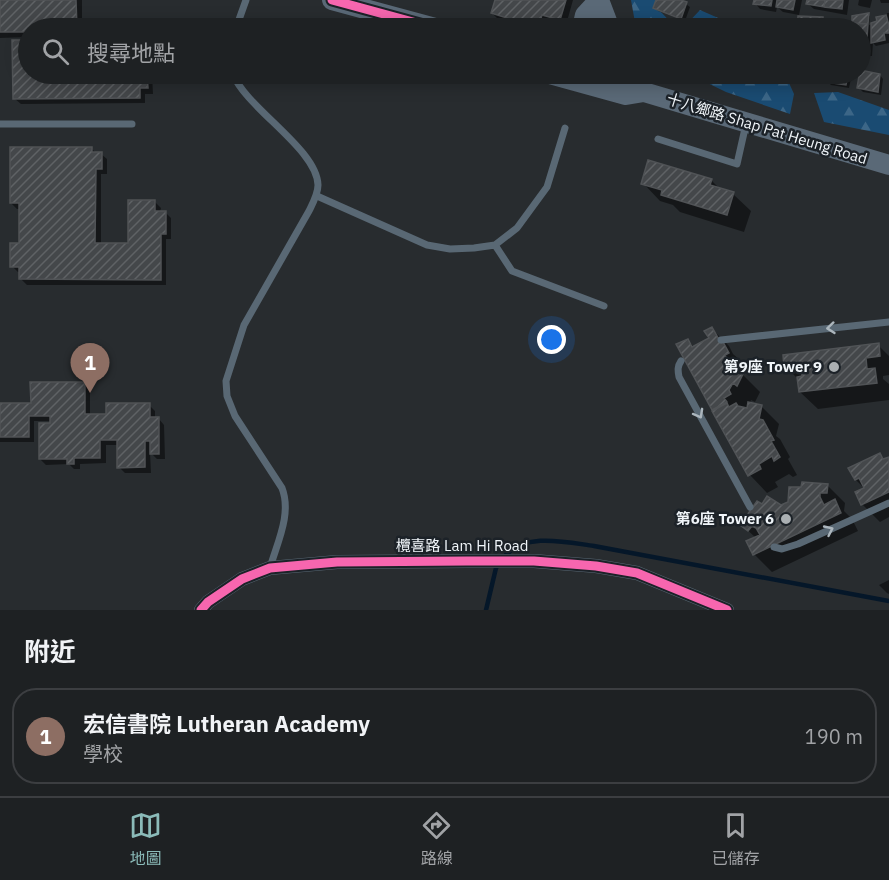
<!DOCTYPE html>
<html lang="zh-TW">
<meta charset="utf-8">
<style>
body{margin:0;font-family:"IBM Plex Sans","Noto Sans TC",sans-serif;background:#2b2e30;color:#f1f3f6}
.you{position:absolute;left:552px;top:340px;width:21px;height:21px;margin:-15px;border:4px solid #fff;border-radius:50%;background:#1a73e8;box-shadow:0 0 0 9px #1a73e833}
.badge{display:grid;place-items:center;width:39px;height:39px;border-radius:50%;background:#8bbbb9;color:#fff;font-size:20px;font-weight:700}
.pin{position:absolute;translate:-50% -50px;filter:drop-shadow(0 2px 3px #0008)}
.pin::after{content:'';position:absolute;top:32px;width:21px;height:18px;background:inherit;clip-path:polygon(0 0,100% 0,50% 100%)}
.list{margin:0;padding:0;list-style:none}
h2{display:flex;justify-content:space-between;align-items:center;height:78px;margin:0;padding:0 24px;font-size:26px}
h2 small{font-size:20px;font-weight:400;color:#a1a3a6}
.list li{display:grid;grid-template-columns:39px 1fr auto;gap:18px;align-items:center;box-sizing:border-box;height:96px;margin:0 12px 12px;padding:0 12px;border:2px solid #3c3e41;border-radius:24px}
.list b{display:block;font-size:22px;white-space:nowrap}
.list p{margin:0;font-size:20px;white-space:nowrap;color:#a1a3a6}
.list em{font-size:20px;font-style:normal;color:#a1a3a6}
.icon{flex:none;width:33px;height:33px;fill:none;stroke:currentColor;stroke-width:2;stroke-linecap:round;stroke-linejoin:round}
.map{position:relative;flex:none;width:889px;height:610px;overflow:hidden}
.search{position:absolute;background:#1e2123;box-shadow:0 3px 15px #0003;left:18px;right:18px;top:18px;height:66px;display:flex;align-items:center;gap:15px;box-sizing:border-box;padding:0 21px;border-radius:33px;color:#a1a3a6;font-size:22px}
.sheet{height:186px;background:#1e2123}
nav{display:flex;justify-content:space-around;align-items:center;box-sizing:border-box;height:84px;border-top:2px solid #3c3e41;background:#1e2123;font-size:16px;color:#a1a3a6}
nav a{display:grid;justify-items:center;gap:3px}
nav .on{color:#8bbbb9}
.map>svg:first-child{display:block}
</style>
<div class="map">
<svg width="889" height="610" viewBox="0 0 889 610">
<defs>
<pattern id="forest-firs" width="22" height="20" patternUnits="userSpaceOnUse" patternTransform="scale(1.5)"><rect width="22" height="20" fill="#1a4b72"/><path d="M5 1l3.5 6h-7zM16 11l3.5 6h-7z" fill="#3c6687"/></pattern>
<pattern id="building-hatch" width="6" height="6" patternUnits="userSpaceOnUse" patternTransform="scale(1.5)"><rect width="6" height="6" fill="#44474a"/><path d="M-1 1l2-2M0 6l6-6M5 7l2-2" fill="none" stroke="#5f6265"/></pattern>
</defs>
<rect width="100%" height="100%" fill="#282c2f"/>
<!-- forest -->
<path fill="url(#forest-firs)" d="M631,0H660L661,12L676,28H636Z
M700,10L741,28H683Z
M689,74H785L794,94L790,114L726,92Z
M838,92L889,110V135L824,122L814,93Z"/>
<!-- shadow -->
<path fill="#0007" d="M0,0H82V28H28V37L0,38Z
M496,0H573L566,25L548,19L545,28H529L498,19L492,13Z
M658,0H682L683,2L690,7L685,21L658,11L655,7Z
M755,0H802L799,15L783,12L777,7L776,12L760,9L755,3Z
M808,0H849L847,15L814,9L808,4Z
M859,0H872L870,8L860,6L858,5Z
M880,0H889V3H881Z
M887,13H889V43L876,46L873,43L872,56H860V28H799L800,17L822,18L828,24L853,25V18L868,15L870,16L869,25L879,22L878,18L887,16Z
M14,41H28V74H152L153,94H145V103L21,104L15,99Z
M799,74H822V81L803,78Z
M828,74H852L849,88L831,85L827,81Z
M880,75L883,79L881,95L863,92L859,88Z
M92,149L97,154H101L107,159V174H101V245H129L155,202L161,208L160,212H165L171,218V239H166V285H27L21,279V272H18L12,266L20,245V209H17L11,203Z
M649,161L712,181L721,190L733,194L751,211L744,232L680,212L673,205L660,201L643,183Z
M711,328L729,346L733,354L741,361L746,371L742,373L743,375L760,392L755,402L751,400L750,403L761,406L779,424L776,436L780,439L790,457L788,459L797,475L793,477L789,474L775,482L778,487L767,493L750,475L679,345L687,340L694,347L711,339Z
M878,345L889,356V375L883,376V379L889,384V400L818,409L800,392L799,380L786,367Z
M84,383L90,389V415H107L149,405L155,411V419H159L164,425L165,459H157L150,452L151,473H125L119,467V445H106V463L80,464V469H74L69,464L46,465L40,459L51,421H34V442H0V404H32Z
M880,454L885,460L889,458V517L880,522L862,504L865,489L856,480Z
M827,485L845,503L844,511L852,519L858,531L772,572L754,554L756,538L742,525Z
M889,580V594L887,593L879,585Z"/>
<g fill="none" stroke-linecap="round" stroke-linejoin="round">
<!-- stream -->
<path stroke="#051729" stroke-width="4.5" d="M504,557C525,532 565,542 594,546L889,601
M486,610L496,568L499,564"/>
</g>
<!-- building -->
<path fill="url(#building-hatch)" stroke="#505356" stroke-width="1.5" d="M0,0H76L77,28H28V32H0Z
M495,0H566L560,20L542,15L538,28L491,13Z
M656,0H681L687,2L681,19L653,8Z
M754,0H772L771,6L753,4Z
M777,0H795L793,10L776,7Z
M807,0H825L824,7L806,4Z
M825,0H843L842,9L824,7Z
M869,13L868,24L852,23V16Z
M886,15L889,25V33H884L885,40L871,43V23L877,21L876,17Z
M798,16L823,17V28H797Z
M831,22L868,24L866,51H860V28H828V24H831Z
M12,40H28V74H147L148,88H140V98L13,99Z
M860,70L880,74L878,92L857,88Z
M827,74H848L846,85L826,82Z
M10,147H92V152H102V169H96L95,243H128V200H155V211H166V234H161V280L19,279V267H10V243H19V203H10Z
M648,160L712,179L710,185L734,192L727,215L661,195L662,190L641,184Z
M712,327L721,343L723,342L729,353L725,355L731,367L743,374L737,386L733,383L729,390L731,394L724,398L727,402L712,410L676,344L688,339L692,347L709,338L704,331Z
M879,343L880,356L866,358L867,369L875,368L877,383L799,392L797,377L802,376L801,366L784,368L783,355Z
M30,382H85V414H106V403H150V417H159V454H150V441H145V467L117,468V440H100V458H74V464H67V459H39V423H50V416H29V437H0V403H31Z
M748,402L762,405L759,419L763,420L774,440L771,441L780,457L774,461L772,456L759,464L761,469L748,476L712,411L727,403L729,407L736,403L738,406L747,408Z
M880,453L883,459L889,457V492L861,505L855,492L864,488L859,478L855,480L848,468Z
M802,482L828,484L827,493H820V497L824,505L835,499L841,513L753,555L746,541L760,535L756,528L752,526L748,531L740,525L757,501L762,504L767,496L781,505L788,502L789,487H801Z"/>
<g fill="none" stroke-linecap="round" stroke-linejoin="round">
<!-- lane -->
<path stroke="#596874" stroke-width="7" d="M236,28L246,0
M233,74C246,108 317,149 318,185C318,194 313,203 309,211L244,325L226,381L227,396L235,416L282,488C292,514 277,543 270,568
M0,124H132
M658,139L737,164L746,124
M317,196L427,245L450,249L474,248L495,245L512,271L604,306
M495,245L517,228L547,187L565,128
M721,340L889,322
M681,361C677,367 678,371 679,377L750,507
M774,547L782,549L798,544L889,503"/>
<!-- street -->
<path stroke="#596874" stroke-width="14" d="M201,610L208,602L242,579L270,568L337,562L467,561H534L596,566L637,573L727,610"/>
<!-- secondary -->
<path stroke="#5a6977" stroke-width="20" d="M332,0L435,28
M599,0L607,21L605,28
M582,28L585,15L599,0
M550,74L626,95L644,92
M615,74L630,79L644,92L889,165"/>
<defs>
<path id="cycleway" d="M332,0L435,28
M201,610L208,602L242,579L270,568L337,562L467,561H534L596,566L637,573L727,610"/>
</defs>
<!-- cycleway casing -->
<use href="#cycleway" stroke="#1c2228" stroke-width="13"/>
<!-- cycleway -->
<use href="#cycleway" stroke="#f766af" stroke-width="9"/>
</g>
<!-- one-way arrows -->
<defs><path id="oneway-chevron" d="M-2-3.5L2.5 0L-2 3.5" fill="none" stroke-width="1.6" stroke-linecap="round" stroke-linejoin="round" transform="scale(1.5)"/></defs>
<g stroke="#acb6bd">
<use href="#oneway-chevron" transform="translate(831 328) rotate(174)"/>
<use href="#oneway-chevron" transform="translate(699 414) rotate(61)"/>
<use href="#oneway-chevron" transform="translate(829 530) rotate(-25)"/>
</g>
<!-- markers -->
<g fill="#aaafb2" stroke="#1c2228" stroke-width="2">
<circle cx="834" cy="367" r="6"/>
<circle cx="786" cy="519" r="6"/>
</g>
<g text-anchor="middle" stroke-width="5" stroke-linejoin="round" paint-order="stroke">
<!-- street labels -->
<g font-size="15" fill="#f0f5f9" stroke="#1c2228">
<text transform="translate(767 129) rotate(17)" y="5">十八鄉路 Shap Pat Heung Road</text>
<text x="462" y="551">欖喜路 Lam Hi Road</text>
</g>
<!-- poi labels -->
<g font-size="15" font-weight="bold" fill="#f0f5f9" stroke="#1c2228" text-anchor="end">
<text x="822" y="372">第9座 Tower 9</text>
<text x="774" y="524">第6座 Tower 6</text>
</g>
</g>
</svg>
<div class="you"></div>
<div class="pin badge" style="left:90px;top:393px;background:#8d6e63">1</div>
<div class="search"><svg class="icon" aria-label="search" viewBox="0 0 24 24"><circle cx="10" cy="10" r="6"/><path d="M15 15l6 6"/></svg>搜尋地點</div>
</div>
<section class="sheet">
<h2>附近<small></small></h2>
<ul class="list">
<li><span class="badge" style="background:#8d6e63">1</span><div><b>宏信書院 Lutheran Academy</b><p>學校</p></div><em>190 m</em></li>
</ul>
</section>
<nav>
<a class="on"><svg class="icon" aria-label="map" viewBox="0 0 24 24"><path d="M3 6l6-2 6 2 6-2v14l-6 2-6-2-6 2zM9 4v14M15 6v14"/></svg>地圖</a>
<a><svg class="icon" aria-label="directions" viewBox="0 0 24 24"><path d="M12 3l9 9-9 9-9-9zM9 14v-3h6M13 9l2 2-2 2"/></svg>路線</a>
<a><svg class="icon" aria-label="saved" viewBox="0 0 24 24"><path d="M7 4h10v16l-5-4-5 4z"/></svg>已儲存</a>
</nav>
